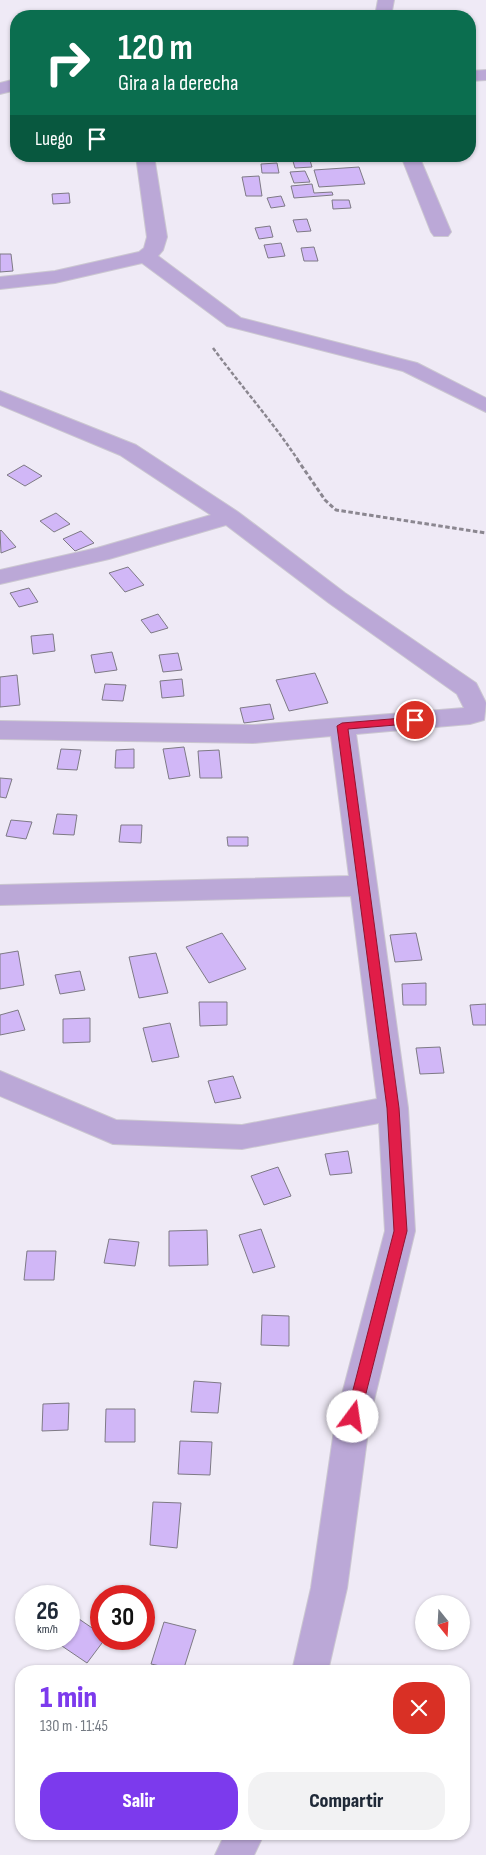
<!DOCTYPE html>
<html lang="es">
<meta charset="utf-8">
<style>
body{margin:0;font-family:"Sofia Sans Condensed",sans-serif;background:#f2f2f3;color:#1f2937;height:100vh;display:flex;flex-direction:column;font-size:19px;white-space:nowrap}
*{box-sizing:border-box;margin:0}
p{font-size:16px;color:#747a83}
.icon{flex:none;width:28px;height:28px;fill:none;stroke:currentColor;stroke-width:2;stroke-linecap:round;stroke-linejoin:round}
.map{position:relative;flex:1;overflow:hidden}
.panel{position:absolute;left:15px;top:1665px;width:455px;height:175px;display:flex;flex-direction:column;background:#fff;border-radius:20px;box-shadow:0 1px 4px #0004}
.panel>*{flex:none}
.hud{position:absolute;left:10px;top:10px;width:466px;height:152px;border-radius:20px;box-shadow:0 1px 4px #0004;background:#0b6e4f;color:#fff;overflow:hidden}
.needle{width:32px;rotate:162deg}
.fabs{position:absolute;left:415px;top:1595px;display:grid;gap:10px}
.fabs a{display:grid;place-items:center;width:55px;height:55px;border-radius:50%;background:#fff;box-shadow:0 1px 4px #0004;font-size:25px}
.speed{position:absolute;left:15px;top:1585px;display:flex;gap:10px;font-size:25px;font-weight:700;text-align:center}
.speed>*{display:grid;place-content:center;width:65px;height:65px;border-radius:50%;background:#fff;box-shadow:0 1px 4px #0004;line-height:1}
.speed small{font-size:12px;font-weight:400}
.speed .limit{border:8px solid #d22;background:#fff;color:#111}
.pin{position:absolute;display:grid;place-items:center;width:42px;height:42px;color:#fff;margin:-21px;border:2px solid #fff;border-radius:50%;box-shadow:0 1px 5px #0007}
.me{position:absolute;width:55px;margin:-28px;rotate:14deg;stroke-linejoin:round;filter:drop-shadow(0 0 4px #0008)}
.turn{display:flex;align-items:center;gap:18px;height:105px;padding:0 25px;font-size:22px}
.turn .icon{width:65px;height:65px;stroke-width:2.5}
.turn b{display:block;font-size:35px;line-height:42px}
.then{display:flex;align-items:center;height:48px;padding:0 25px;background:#0003;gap:10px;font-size:19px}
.round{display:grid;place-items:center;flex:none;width:52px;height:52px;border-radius:20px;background:#f2f2f3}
.headline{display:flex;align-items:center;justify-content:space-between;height:85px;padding:0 25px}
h1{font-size:30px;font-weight:800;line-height:38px;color:#7c3aed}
.cta{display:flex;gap:10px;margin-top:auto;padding:10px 25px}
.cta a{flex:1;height:58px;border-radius:20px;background:#7c3aed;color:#fff;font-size:20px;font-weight:800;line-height:58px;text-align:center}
.cta a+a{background:#f2f2f3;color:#1f2937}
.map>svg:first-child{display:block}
</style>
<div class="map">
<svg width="486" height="1855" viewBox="0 0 486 1855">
<rect width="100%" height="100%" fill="#efeaf6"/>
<path fill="#d1b7f7" stroke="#7e7a85" d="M309,157L312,167L295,168L292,158Z
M277,163L279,173H262L261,164Z
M359,167L365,184L319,187L314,170Z
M305,171L310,182L294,183L290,172Z
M259,176L262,196H246L242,177Z
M312,184L314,193L332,192L333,195L294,198L291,186Z
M69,193L70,203L53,204L52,194Z
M281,196L285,206L271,208L267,198Z
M332,200H349L351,208L333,209Z
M307,219L311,231L297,232L293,220Z
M270,226L273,237L259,239L255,228Z
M281,243L285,256L268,258L264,245Z
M314,247L318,261H304L301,248Z
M0,254H11L13,271L0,272Z
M24,465L42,476L25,486L7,475Z
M56,513L70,524L54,532L40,521Z
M1,530L16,547L1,553L0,531Z
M81,531L94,543L75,551L63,539Z
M128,567L144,585L125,592L109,573Z
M29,588L38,602L19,607L10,593Z
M158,614L168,628L151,633L141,620Z
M53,634L55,651L33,654L31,636Z
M112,652L117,670L95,673L91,655Z
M178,653L182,670L163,672L159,655Z
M315,673L328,703L289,711L276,680Z
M17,675L20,705L0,707V677Z
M182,679L184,696L162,698L160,681Z
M105,684L126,685L123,701L102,700Z
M270,704L274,719L244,723L240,708Z
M184,747L190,776L169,779L163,749Z
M61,749L81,750L77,770L57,769Z
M134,749V768H115L116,750Z
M219,750L222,778H200L198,751Z
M0,778L12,779L6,798L0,797Z
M57,814L77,815L74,835L53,834Z
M11,820L32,822L26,839L6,836Z
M121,825H142L141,843L119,842Z
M227,837H248V846H228Z
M222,933L246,969L209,983L186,947Z
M416,933L422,960L395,962L390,935Z
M18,951L24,985L0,989V954Z
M156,953L168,993L139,998L129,957Z
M80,971L85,990L60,994L55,975Z
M426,983V1005H403L402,984Z
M199,1002H227V1025L200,1026Z
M486,1004V1025H473L470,1005Z
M18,1010L25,1030L0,1035V1015Z
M90,1018V1042L63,1043V1019Z
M170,1023L179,1057L152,1062L143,1028Z
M440,1047L444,1073L420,1074L416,1048Z
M233,1076L241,1098L215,1103L208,1081Z
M348,1151L352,1173L330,1175L325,1154Z
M278,1167L291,1196L264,1205L251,1176Z
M261,1229L275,1267L253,1273L239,1235Z
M207,1230L208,1265L169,1266V1231Z
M109,1239L139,1242L135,1266L104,1263Z
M27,1251H56L54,1280H24Z
M262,1315L289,1316V1346L261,1345Z
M194,1381L221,1383L218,1413L191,1412Z
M69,1403L68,1430L42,1431L43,1404Z
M106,1409H135V1442H105Z
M180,1441L212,1442L210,1475L178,1474Z
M153,1502L181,1503L177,1548L150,1545Z
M79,1619L101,1634V1639H105L87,1663L59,1644L63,1639H69V1632Z
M164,1622L196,1630L183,1671L151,1664Z"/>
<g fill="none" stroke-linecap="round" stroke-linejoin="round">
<defs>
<path id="street" d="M378,0H394L391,16H375Z
M486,70V80L470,81V71Z
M16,79V90L0,94V83Z
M136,156H154L167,237L163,250L158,256L241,318L417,363L486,398V412L403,371L227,326L142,263L55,283L0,289V277L55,271L139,252L144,248L147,237Z
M401,156H419L451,232L448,236H434L431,232Z
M0,391L136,445L238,512L345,593L476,683L486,703L484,720L470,724L356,734L408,1108L415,1231L370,1417L347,1588L328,1671H292L311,1588L336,1417L385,1231L379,1123L242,1149L113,1144L0,1096V1071L116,1120L242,1125L377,1099L351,896L0,905V885L349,876L331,736L253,743L0,739V721L253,725L464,708L457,694L329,603L226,525L109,559L0,584V570L97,548L211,515L120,455L0,405Z
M225,1834H264L254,1855H215Z"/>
</defs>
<use href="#street" stroke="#cbc7d1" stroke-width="2"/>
<path stroke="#8b8790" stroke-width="2.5" stroke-dasharray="4 2" stroke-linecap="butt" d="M213,348C241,386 272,421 298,460"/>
<path stroke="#8b8790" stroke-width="3" stroke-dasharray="4.5 2.5" stroke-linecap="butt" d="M297,459L325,500L336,510L486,533"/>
<use href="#street" fill="#bba8d7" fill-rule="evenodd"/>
</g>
<path fill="#e11d48" stroke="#92132f" d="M415,717L419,718V723L348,729L399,1108L407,1231L360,1417L358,1421L353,1423L348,1421L346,1417L394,1231L387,1108L337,726L342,723Z"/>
</svg>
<div class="fabs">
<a><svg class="needle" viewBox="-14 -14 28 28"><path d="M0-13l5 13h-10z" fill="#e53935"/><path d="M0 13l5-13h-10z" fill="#747a83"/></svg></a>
</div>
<div class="speed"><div>26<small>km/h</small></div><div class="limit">30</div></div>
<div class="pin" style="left:415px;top:720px;background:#d93025"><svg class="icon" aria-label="arrive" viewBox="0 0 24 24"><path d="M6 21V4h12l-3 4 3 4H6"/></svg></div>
<svg class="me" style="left:353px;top:1417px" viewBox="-20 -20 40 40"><circle r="19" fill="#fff"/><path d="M0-13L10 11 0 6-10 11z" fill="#e11d48"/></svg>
<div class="hud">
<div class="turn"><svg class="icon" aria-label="right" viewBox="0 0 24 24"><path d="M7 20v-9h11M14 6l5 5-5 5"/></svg><div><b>120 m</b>Gira a la derecha</div></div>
<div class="then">Luego<svg class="icon" aria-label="arrive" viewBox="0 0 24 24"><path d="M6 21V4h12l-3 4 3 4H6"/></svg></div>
</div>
<section class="panel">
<div class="headline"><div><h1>1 min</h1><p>130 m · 11:45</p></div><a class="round" style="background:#d93025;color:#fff"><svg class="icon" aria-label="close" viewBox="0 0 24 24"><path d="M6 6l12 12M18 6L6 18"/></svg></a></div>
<div class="cta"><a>Salir</a><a>Compartir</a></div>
</section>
</div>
